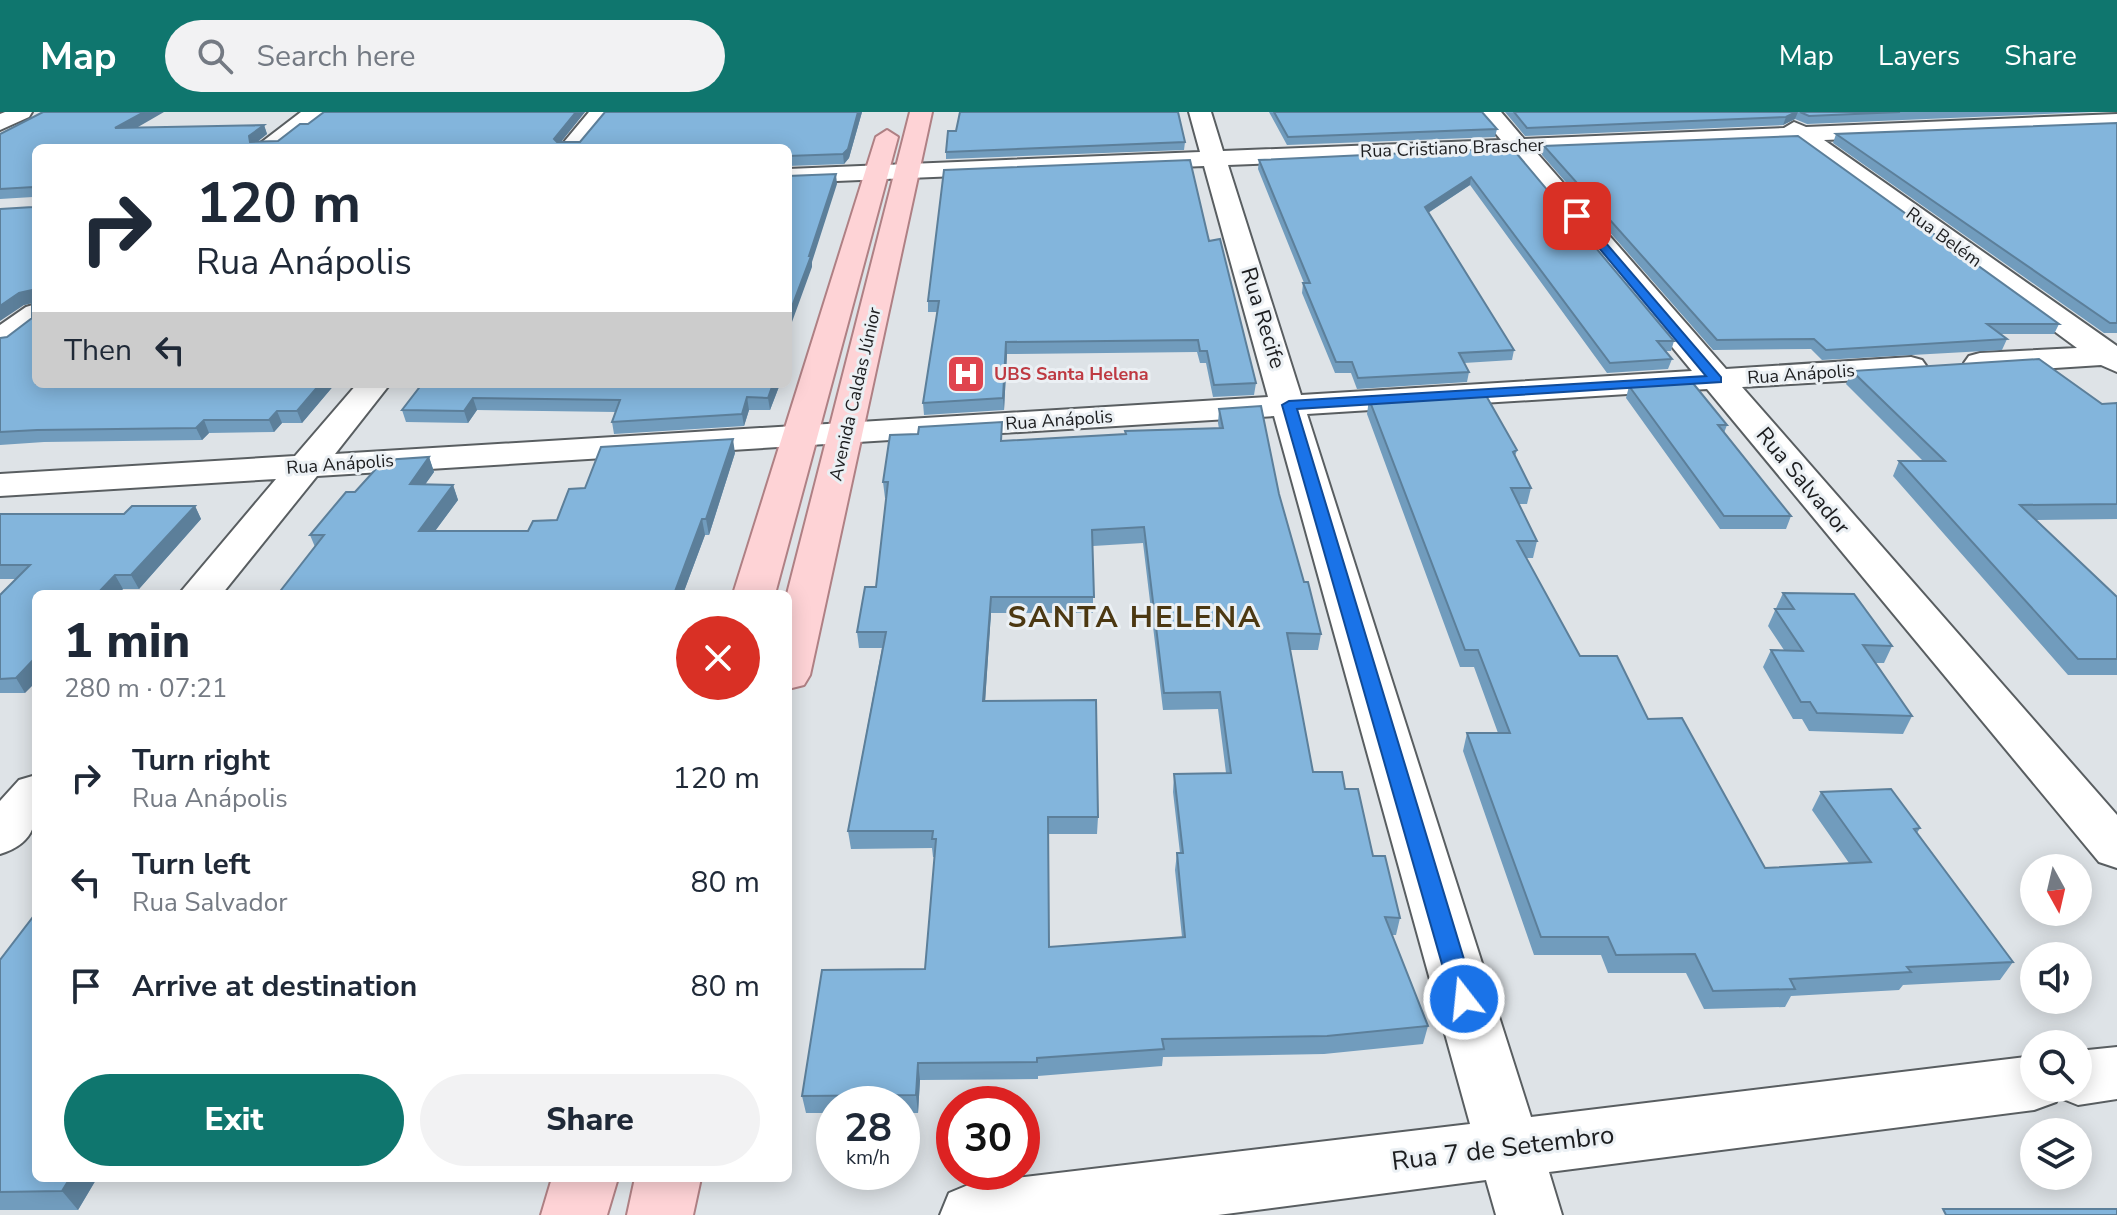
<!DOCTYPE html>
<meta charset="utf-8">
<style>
body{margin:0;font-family:"Nunito Sans",sans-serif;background:#f2f2f3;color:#1f2937;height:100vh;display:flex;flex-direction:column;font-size:30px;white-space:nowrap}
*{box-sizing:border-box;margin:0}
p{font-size:26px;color:#747a83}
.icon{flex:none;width:44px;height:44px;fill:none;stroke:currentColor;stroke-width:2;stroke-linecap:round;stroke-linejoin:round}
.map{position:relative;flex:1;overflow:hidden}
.drawer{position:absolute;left:32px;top:478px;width:760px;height:592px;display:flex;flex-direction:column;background:#fff;border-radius:12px;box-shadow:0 4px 20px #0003}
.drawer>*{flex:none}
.top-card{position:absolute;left:32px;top:32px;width:760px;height:244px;border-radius:12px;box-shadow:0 4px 20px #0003;background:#fff;color:#1f2937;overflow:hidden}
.needle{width:52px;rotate:172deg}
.buttons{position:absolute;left:2020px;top:742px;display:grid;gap:16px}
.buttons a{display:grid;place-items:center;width:72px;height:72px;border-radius:50%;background:#fff;box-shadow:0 4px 20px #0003;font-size:40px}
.speed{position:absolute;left:816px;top:974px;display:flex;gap:16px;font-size:40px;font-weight:700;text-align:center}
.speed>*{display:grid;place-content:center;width:104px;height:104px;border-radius:50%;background:#fff;box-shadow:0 4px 20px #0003;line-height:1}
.speed small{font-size:20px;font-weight:400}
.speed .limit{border:12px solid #d22;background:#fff;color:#111}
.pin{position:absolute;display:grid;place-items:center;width:68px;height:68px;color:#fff;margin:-34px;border-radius:16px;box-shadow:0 4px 12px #0006}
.me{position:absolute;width:88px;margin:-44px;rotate:344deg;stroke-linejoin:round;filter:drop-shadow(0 0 6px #0008)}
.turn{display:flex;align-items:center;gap:28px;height:168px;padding:0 32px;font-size:36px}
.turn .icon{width:104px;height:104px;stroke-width:2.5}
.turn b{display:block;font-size:56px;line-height:68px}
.then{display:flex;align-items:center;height:76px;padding:0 32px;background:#0003;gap:16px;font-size:30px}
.round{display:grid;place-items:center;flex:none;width:84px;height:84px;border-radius:42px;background:#f2f2f3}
.overview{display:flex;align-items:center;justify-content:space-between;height:136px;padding:0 32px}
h1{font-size:48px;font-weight:800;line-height:60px}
.button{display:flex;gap:16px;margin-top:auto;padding:16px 32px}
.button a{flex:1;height:92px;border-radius:48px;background:#0f766e;color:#fff;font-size:32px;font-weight:800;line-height:92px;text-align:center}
.button a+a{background:#f2f2f3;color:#1f2937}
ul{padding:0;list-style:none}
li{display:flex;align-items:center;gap:24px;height:104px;padding:0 32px}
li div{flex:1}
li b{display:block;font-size:30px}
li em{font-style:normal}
header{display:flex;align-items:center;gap:48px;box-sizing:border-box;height:112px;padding:0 40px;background:#0f766e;color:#fff}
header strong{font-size:38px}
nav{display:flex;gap:44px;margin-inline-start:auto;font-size:28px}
.search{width:560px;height:72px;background:#f2f2f3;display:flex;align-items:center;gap:20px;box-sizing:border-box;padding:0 28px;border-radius:44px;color:#747a83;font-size:30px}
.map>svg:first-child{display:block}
</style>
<header>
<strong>Map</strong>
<div class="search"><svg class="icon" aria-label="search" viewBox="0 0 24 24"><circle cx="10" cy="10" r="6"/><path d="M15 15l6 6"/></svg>Search here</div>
<nav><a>Map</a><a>Layers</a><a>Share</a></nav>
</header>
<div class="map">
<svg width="2117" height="1103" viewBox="0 0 2117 1103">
<rect width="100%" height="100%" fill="#dee3e7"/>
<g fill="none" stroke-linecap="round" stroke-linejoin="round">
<defs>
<path id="minor" d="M5,0H32L29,5L0,18V2Z
M301,0H326L280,36H254Z
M589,0H611L582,36H559Z
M1189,0H1211L1223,39L1501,28L1478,0H1501L1524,27L1784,16L1794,10L1806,15L2117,2V16L1824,28L2117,234V260L2101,253L1980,261L1969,258L1964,251L1969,244L1980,241L2077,236L1796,29L1536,40L1726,257L1911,245L1922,248L1927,255L1922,262L1911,265L1742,275L2117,703V756L2099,750L1707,277L1307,302L1531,1005L2034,944V976H2078V939L2117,935V987L2078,993L2058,985L2056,990L2034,998L1549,1060L1562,1103H1496L1486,1068L1218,1103H940L949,1081L973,1071L1470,1012L1274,304L317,364L222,482H179L276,367L0,384V362L295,344L357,272H390L335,342L1268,285L1204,54L788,71V57L1200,40ZM1512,41L1692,259L1301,283L1228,53Z
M36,192V215L11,234L0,236V213L26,195Z
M36,663C36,700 43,729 0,742V689L19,668Z"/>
<path id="major" d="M910,0H932L810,563L804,573L788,577L787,482Z
M887,18L898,25L775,482H733L876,25Z
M552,1066H618L607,1103H541Z
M635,1066H701L693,1103H627Z"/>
</defs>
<use href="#minor" stroke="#595e61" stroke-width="4"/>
<use href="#major" stroke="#af8084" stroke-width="4"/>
<use href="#minor" fill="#fff" fill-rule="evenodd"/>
<use href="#major" fill="#fed3d6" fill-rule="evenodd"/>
</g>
<path fill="#719cbd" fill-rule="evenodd" d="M324,0H585L561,30H580L605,0H862L849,46L844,52L788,54V36H36L335,272L302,311H282L274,320L209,321L202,328L44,330L0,333V226L7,225L32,206V191L24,193L33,85L0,87V22L136,16L264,13L267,22L258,29H278L308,12Z
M1269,0H1482L1497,17L1495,25L1287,33Z
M1505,0H2093L1807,12L1795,7L1783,13L1525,24Z
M2117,11V221H2104L1833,31L1836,22Z
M956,19L1185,30L1184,38L946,47V40Z
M1544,34L2059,212L2054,222H2000L2007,227L2002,238L1822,248L1811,237L1713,238L1542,43Z
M1512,36L1674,229L1671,239H1665L1672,247L1668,257L1607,261L1470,73L1428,101L1514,238L1512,248L1464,251L1469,260L1467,270L1357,277L1351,261H1335L1302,181L1303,171H1304L1258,57L1259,48Z
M1209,129L1256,271L1254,283L1213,285L1206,251H1200L1197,240L1007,242L1004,298L924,303L923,291L937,200H928V189Z
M1852,259L2102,292L2117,291V407L2036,408L2117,485V563H2068L1893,364L1899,349H1923L1846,272Z
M422,272H780L770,298H749L744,314L614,322L612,310L615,300L477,298L468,311L406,310L402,298Z
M1629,274L1727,313L1724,321L1791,404L1786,417H1720L1626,286Z
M1369,287L1517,338L1515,344L1531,376L1527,392H1519L1537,429L1533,446H1526L1580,544L1648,607L1765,756L1849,751L1812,698L1821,680L1920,716L1917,721L2013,850L2000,868L1903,873L1899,878L1791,884L1785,895L1704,897L1686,861H1608L1601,843H1534L1463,639L1467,621H1498L1474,555H1460L1367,302Z
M1219,297L1279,382L1304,470L1321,522L1318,538H1290L1313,660L1345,677L1400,806L1396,823H1392L1428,914L1423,932L1324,942L1163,945L1162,954L1038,964V967L920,968L918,1001H902V992H834V1001H806L802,984L925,857L935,745H933L932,736L851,737L848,719L882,536H859L857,520L876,475L887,386H885L883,370L1219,317L1218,311ZM1143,431L1163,598L1218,597L1226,661L1174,662L1173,680L1180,741H1177L1175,758L1182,825L1049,835L1048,722H1097L1098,705L985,589L991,501H1093V434Z
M735,341L709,423H705L683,482H278L315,435L310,423L355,380L429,345L434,360L425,372L453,373L458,388L435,419H528L557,408L585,376Z
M195,394L201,407L139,477H123L118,482H36L25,581H0V483L16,467H0V402H124Z
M1783,481L1892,534L1884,551H1875L1912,604L1903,622L1809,619L1802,607H1793L1763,555L1771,538H1784L1768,514Z
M0,848L97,1066L78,1098H0Z"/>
<path fill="#5c7f9a" d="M144,0H164L119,26L115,16Z
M576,0H585L556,36L554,27Z
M858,0H862L849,46L844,52L843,42Z
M1796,0H1798L1795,7L1783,13L1786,5Z
M264,13L267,22L252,34L249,24Z
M836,62L837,72L812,150V155L788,221V205Z
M1471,65L1470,73L1423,104L1425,95Z
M32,178L36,190L24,193L0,209V194L19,181Z
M1006,230L1007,242L1004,298L1003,286Z
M320,272H335L302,311L297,299Z
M773,272H780L770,298L768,286Z
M747,285L749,298L744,314L742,302Z
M473,286L477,298L468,311L464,299Z
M277,299L282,311L274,320L269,308Z
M204,308L209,321L202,328L196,316Z
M733,327L735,341L709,423L706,407Z
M429,345L434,360L415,387L410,372Z
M453,373L458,388L424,434L419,419Z
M195,394L201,407L139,477L131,463Z
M702,407L705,423L683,482H674Z
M115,463L123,477L118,482H97Z
M991,485V501L984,606L983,589Z
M36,545V570L25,581L16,566Z
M918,951L920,968L918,1001L916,983Z
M70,1066H97L78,1098L62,1079Z"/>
<path fill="#83b5dc" stroke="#5c7f9a" stroke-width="2" fill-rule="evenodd" d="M43,0H144L115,16L264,13L249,24L250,30L278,29L300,12H308L324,0H576L554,27L557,30H580L605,0H858L848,37L843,42L788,44V36H36V272H320L297,299H277L269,308H204L196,316L37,318L0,320V226L7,225L32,206V178L19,181L0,194V97L33,95V75L0,77V22Z
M960,0H1178L1185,30L946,40L948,19H956Z
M1274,0H1482L1497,17L1288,25Z
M1514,0H1796L1786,5L1527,16Z
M1800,0H1900L1809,4Z
M2117,11V211H2110L1836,22Z
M1798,24L2059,212H1987L2007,227L1826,238L1814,227L1717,228L1544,34Z
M1512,36L1674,229H1657L1672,247L1610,251L1471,65L1425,95L1514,238L1459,241L1469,260L1358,266L1352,250H1336L1303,171H1310L1259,48Z
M1190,48L1209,129L1220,127L1256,271L1214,273L1207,239H1200L1198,228L1006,230L1003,286L923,291L939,189H928L944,58Z
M836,62L809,144H811L788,205V64Z
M2039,247L2102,292L2117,291V392L2020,393L2117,485V547H2078L1899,349H1945L1852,259Z
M1692,270L1727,313H1718L1791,404H1724L1629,274Z
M422,272H773L768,286L747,285L742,302L612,310L620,288L473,286L464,299L402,298Z
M1484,280L1517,338L1513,340L1531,376H1511L1537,429H1517L1580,544H1617L1648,607L1682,606L1765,756L1871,750L1821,680L1891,677L1920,716L1914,717L2013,850L1907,855L1911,860L1790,867L1795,877L1713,879L1695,842L1616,843L1608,825H1541L1467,621H1510L1478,538H1465L1369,287Z
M1261,294L1279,382L1304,470H1308L1321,522L1287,521L1313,660H1342L1345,677H1358L1373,744H1385L1400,806L1385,805L1428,914L1327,924L1162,927L1164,937L1037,946V950L918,951L916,983L802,984L822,858L925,857L936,727H932L933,719H848L886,520H857L865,475H876L888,370H883L890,323L918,322L919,315L1002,310L1001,329L1126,322L1125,319L1223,316L1219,297ZM1144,415L1164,581L1220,580L1231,661L1174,662L1183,741H1177L1185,825L1049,835L1048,705H1098L1096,588L983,589L991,485H1094L1092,418Z
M733,327L706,407H702L674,482H278L324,423H310L346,380H355L384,348L429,345L410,372L453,373L419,419H528L533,409L557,408L569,377L585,376L601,335Z
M132,394H195L131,463H115L97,482H36V545L16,566L0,567V483L30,453H0V402H124Z
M1783,481L1854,482L1892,534L1863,533L1912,604L1817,601L1810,590H1801L1771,538L1803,539L1775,497H1794Z
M36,801V1066H70L62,1079L0,1080V848Z
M1943,1097H2117V1103H1946Z"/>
<path fill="#1a73e8" stroke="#114b97" stroke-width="2" d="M1574,102H1581L1721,265V270L1297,297L1476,887L1473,894L1464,897L1456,894L1452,887L1282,293L1289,289L1706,264L1574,106Z"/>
<defs>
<symbol id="hospital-square" viewBox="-11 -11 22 22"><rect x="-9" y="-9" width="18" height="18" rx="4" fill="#e0444e" stroke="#ebf0f4"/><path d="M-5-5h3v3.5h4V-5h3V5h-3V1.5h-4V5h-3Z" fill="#fff"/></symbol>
</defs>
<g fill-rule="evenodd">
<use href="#hospital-square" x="944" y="240" width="44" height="44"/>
</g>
<g text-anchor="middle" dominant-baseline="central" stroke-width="6" stroke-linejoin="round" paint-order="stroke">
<g font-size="18" fill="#1c1d1f" stroke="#ebf0f4">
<text transform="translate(1452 36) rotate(-2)">Rua Cristiano Brascher</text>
<text transform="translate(1944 125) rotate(36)">Rua Belém</text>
<text transform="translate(1801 262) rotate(-4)">Rua Anápolis</text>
<text transform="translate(855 282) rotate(-77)">Avenida Caldas Júnior</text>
<text transform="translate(1059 308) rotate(-4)">Rua Anápolis</text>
<text transform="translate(340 352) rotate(-4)">Rua Anápolis</text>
</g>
<g font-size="18" font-weight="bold" fill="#be3a42" stroke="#ebf0f4" text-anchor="start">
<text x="994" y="262">UBS Santa Helena</text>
</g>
<g font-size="22" fill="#1c1d1f" stroke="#ebf0f4">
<text transform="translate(1263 206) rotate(73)">Rua Recife</text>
<text transform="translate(1803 369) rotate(50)">Rua Salvador</text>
</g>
<g font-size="26" fill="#1c1d1f" stroke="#ebf0f4">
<text transform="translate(1503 1036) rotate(-7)">Rua 7 de Setembro</text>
</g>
<g font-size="30" font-weight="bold" letter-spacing="2" fill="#4c3812" stroke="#ebf0f4">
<text x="1135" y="505">SANTA HELENA</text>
</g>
</g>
</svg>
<div class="buttons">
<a><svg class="needle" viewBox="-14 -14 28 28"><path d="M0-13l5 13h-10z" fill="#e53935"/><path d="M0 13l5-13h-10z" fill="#747a83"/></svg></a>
<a><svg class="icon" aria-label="sound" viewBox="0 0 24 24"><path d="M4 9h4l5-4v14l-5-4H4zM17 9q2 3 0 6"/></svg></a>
<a><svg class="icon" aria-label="search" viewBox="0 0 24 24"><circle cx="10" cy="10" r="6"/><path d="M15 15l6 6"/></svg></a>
<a><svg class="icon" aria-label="layers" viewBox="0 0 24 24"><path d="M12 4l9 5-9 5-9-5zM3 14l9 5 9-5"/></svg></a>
</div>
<div class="speed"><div>28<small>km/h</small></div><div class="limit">30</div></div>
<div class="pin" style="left:1577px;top:104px;background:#d93025"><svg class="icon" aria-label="arrive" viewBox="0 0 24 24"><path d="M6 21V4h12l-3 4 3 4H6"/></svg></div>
<svg class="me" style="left:1464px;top:887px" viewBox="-20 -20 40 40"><circle r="17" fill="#1a73e8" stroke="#fff" stroke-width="3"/><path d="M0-11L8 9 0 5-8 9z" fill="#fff"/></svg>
<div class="top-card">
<div class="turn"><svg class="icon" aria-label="right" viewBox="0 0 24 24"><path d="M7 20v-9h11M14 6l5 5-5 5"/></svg><div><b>120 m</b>Rua Anápolis</div></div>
<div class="then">Then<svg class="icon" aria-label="left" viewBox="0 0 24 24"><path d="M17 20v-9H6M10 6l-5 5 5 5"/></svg></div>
</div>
<section class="drawer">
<div class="overview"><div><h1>1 min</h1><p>280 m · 07:21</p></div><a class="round" style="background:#d93025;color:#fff"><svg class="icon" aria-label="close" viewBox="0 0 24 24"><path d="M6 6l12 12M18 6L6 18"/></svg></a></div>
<ul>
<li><svg class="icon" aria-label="right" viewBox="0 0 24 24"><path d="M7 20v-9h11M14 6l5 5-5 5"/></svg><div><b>Turn right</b><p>Rua Anápolis</p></div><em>120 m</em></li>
<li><svg class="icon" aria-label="left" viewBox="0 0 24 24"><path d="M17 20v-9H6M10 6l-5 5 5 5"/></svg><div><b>Turn left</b><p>Rua Salvador</p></div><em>80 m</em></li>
<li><svg class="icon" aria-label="arrive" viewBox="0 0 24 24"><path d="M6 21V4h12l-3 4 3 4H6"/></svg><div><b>Arrive at destination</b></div><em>80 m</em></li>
</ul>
<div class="button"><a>Exit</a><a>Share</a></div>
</section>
</div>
